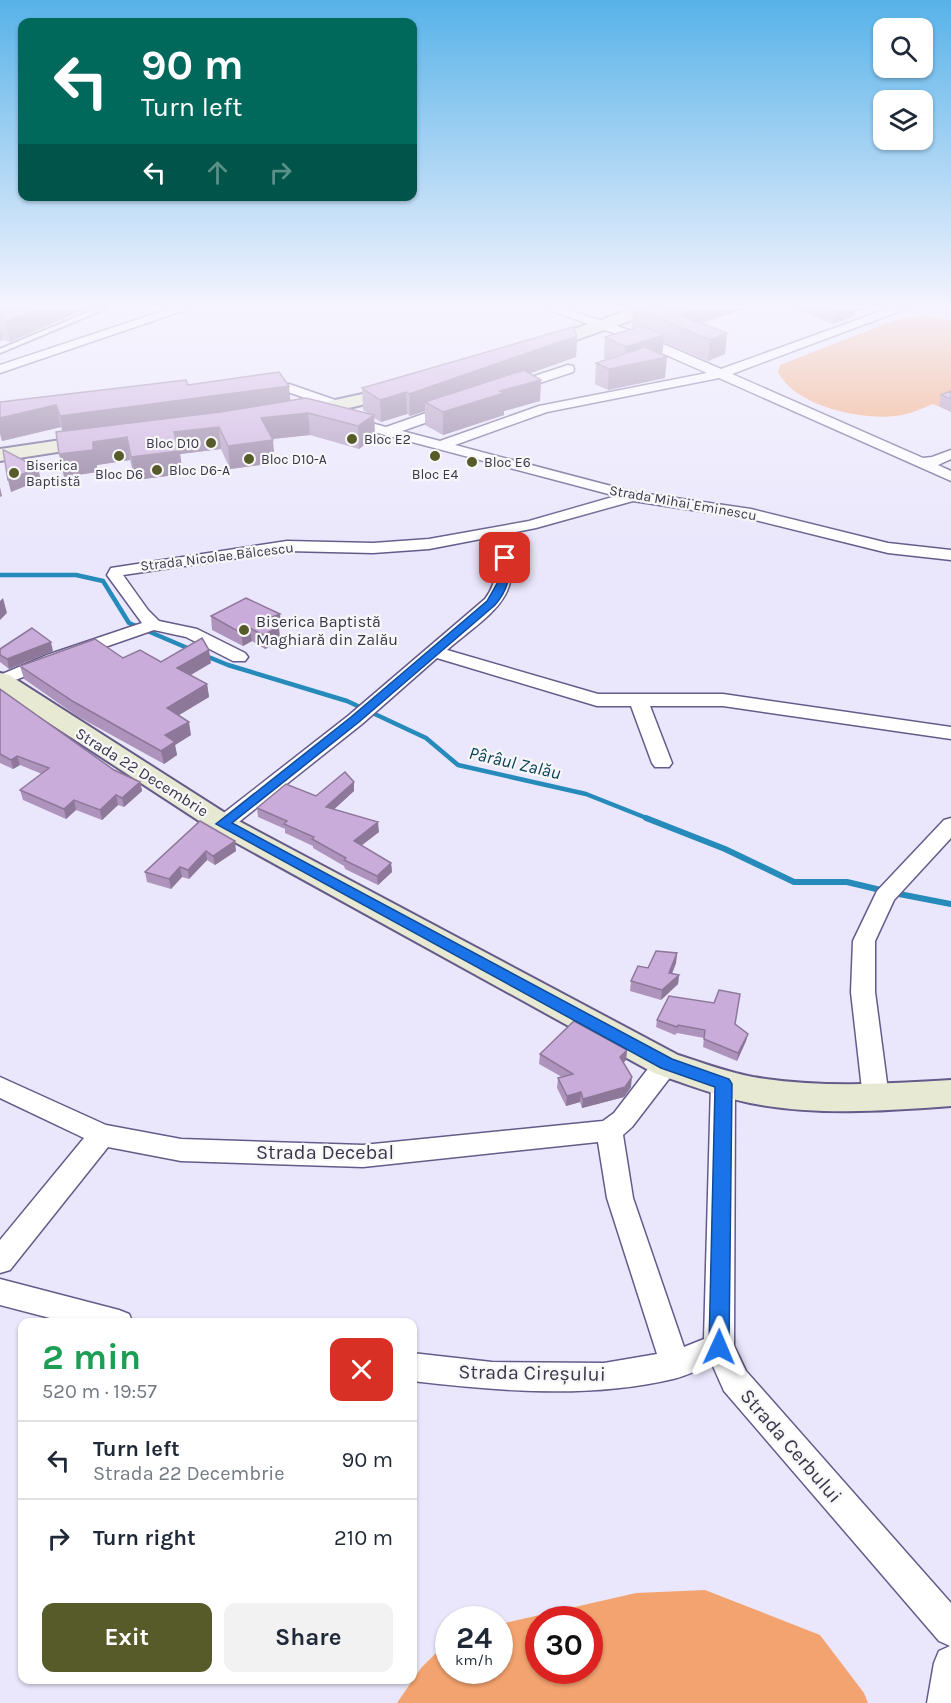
<!DOCTYPE html>
<meta charset="utf-8">
<style>
body{margin:0;font-family:Karla,sans-serif;background:#f2f2f3;color:#1f2937;height:100vh;display:flex;flex-direction:column;font-size:22px;white-space:nowrap}
*{box-sizing:border-box;margin:0}
p{font-size:20px;color:#747a83}
.icon{flex:none;width:33px;height:33px;fill:none;stroke:currentColor;stroke-width:2;stroke-linecap:round;stroke-linejoin:round}
.map{position:relative;flex:1;overflow:hidden}
.side{position:absolute;left:18px;top:1318px;width:399px;height:366px;display:flex;flex-direction:column;background:#fff;border-radius:12px;box-shadow:0 2px 4px #0004}
.side>*{flex:none}
.banner{position:absolute;left:18px;top:18px;width:399px;height:183px;border-radius:12px;box-shadow:0 2px 4px #0004;background:#00695c;color:#fff;overflow:hidden}
.buttons{position:absolute;left:873px;top:18px;display:grid;gap:12px}
.buttons a{display:grid;place-items:center;width:60px;height:60px;border-radius:12px;background:#fff;box-shadow:0 2px 4px #0004;font-size:30px}
.speed{position:absolute;left:435px;top:1606px;display:flex;gap:12px;font-size:30px;font-weight:700;text-align:center}
.speed>*{display:grid;place-content:center;width:78px;height:78px;border-radius:50%;background:#fff;box-shadow:0 2px 4px #0004;line-height:1}
.speed small{font-size:15px;font-weight:400}
.speed .limit{border:9px solid #d22;background:#fff;color:#111}
.pin{position:absolute;display:grid;place-items:center;width:51px;height:51px;color:#fff;margin:-26px;border-radius:12px;box-shadow:0 3px 9px #0006}
.me{position:absolute;width:66px;margin:-33px;rotate:1deg;stroke-linejoin:round;filter:drop-shadow(0 0 4px #0008)}
.turn{display:flex;align-items:center;gap:21px;height:126px;padding:0 24px;font-size:27px}
.turn .icon{width:78px;height:78px;stroke-width:2.5}
.turn b{display:block;font-size:42px;line-height:51px}
.lanes{display:flex;align-items:center;height:57px;padding:0 24px;background:#0003;justify-content:center;gap:30px;direction:ltr}
.lanes .off{opacity:.35}
.round{display:grid;place-items:center;flex:none;width:63px;height:63px;border-radius:12px;background:#f2f2f3}
.overview{display:flex;align-items:center;justify-content:space-between;height:102px;padding:0 24px}
h1{font-size:36px;font-weight:700;line-height:45px;color:#1e9e55}
.primary-button{display:flex;gap:12px;margin-top:auto;padding:12px 24px}
.primary-button a{flex:1;height:69px;border-radius:12px;background:#575b29;color:#fff;font-size:24px;font-weight:700;line-height:69px;text-align:center}
.primary-button a+a{background:#f2f2f3;color:#1f2937}
ul{padding:0;list-style:none}
li{display:flex;align-items:center;gap:18px;height:78px;padding:0 24px;border-top:2px solid #e0e1e3}
li div{flex:1}
li b{display:block;font-size:22px}
li em{font-style:normal}
.map>svg:first-child{display:block}
</style>
<div class="map">
<svg width="951" height="1703" viewBox="0 0 951 1703">
<rect width="100%" height="100%" fill="#eae7fc"/>
<path fill="#f3a36f" fill-rule="evenodd" d="M925,316L951,320V412L933,404C923,408 912,413 902,415C866,422 795,407 778,372L780,365L898,319Z
M705,1590L820,1635L864,1693L868,1703H397L421,1668L448,1641V1671H500V1624L636,1593ZM538,1620H590V1671H538Z"/>
<g fill="none" stroke-linecap="round" stroke-linejoin="round">
<path stroke="#268bbb" stroke-width="4.5" d="M0,575H76L103,581L129,623L192,650
M206,656L228,665L347,701L426,738L458,765L586,794L649,819"/>
<path stroke="#268bbb" stroke-width="6" d="M646,818L725,849L794,882H847L885,891
M894,893L951,904"/>
<defs>
<path id="service" d="M98,308H107L0,353V349Z"/>
<path id="minor" d="M172,308H191L0,373V365Z
M544,308H562L638,333L721,369L890,308H908L732,374L923,458L932,457L951,450V459L938,465L951,471V481L719,378L547,412L455,445L634,492L751,509L888,543L951,550V560L888,553L751,519L633,501L536,528L501,535C532,595 487,615 447,650L598,694H723L951,727V739L723,706H650L672,763L669,767H655L652,763L631,706H597L437,658L362,724L230,829L223,831L216,829L213,824L216,819L348,716L485,599C500,579 497,560 486,538L429,549L373,553L287,551L123,575L148,610L159,621L197,629L245,653L248,657L245,661H233L186,637L154,630L59,663L0,686V675L47,655L142,623L107,575L111,568L287,541L373,543L429,539L529,521L616,496L344,424L342,421L349,417L386,427L446,406H456L458,409L456,412L402,431L440,441L539,406L707,373L630,339Z
M568,365L573,366L574,369L573,372L512,392L505,388L507,385Z
M289,384L344,403L346,406L339,410L288,392L262,393L255,389L262,385Z
M951,818V838L894,900L875,941V992L889,1098L885,1105L876,1108L867,1105L863,1098L851,992L853,941L877,891L944,820Z
M666,1055L675,1057L678,1064L675,1071L632,1127L623,1135L633,1198L684,1347L704,1339L711,1084L714,1077L723,1074L732,1077L735,1084L734,1346L746,1371L951,1603V1703H927L934,1663L939,1651L950,1646L939,1641L724,1391L712,1364C699,1369 687,1376 673,1379C588,1399 499,1391 412,1381V1353L492,1362L604,1363L657,1354L607,1198L598,1142L363,1167L181,1161L108,1147L10,1270L0,1273V1240L84,1138L0,1098V1077L106,1125L181,1139L363,1145L603,1121L614,1113L657,1057Z
M0,1279L119,1310L129,1314L133,1323H69L0,1305Z"/>
<path id="secondary" d="M636,308H660L658,311L547,350H535L533,346L535,342Z
M399,386L405,387L408,391L405,395L301,419L294,417L292,413L294,409Z
M95,435L102,437L105,441L102,445L0,461V449Z
M0,673L9,675L233,818L678,1055C703,1063 727,1072 753,1077C819,1088 885,1084 951,1080V1106C885,1111 816,1116 750,1103C717,1096 686,1084 654,1073L213,830L0,691Z"/>
</defs>
<use href="#service" stroke="#655b8a" stroke-width="4"/>
<use href="#minor" stroke="#655b8a" stroke-width="3"/>
<use href="#secondary" stroke="#655b8a" stroke-width="4"/>
<use href="#service" fill="#fff" fill-rule="evenodd"/>
<use href="#minor" fill="#fff" fill-rule="evenodd"/>
<use href="#secondary" fill="#e7e9d3" fill-rule="evenodd"/>
</g>
<path fill="#ae94bc" d="M0,308H88L10,342L3,340L0,341Z
M633,308H748L701,323L727,333L725,354L708,361L664,342L662,355L665,378L608,390L595,384L596,363L606,359L604,358L605,337L633,328H632Z
M790,308H865L855,312L854,316L833,324Z
M577,336L576,357L530,373L540,401L504,411V415L443,435L425,425V411L410,416L407,414L381,422L374,418L375,437L359,449L310,435L272,439L275,463L230,469L221,449L180,454L183,474L135,480L130,460L97,465V472L64,477L62,431L61,427L2,441L0,402L188,385L368,413L363,410L362,388Z
M951,391V412L939,406L941,395Z
M280,614L281,627L279,628L280,641L265,649L252,641L243,646L212,630L211,616Z
M0,649L53,651L9,669L0,662Z
M123,658L161,662L211,663L190,675L207,684L209,697L179,715L191,735L175,745L177,755L164,764L77,716L24,679L20,666Z
M0,689L114,770L140,782L142,791L124,807L118,805L102,820L76,810L66,819L23,800L20,790L42,774L20,765L13,769L0,763Z
M354,782V791L334,809L379,832L361,846L391,863L392,872L378,885L345,869L344,866L313,848V846L285,833V829L258,817L257,808L316,796Z
M200,821L236,851L215,865L207,860L189,879L182,877L171,889L147,882L145,872Z
M677,953L676,963L672,974L679,975L678,984L661,1000L630,991L631,981L648,968Z
M657,1020L735,1024L748,1034L746,1041L737,1061L703,1047L704,1038L677,1033L675,1035L656,1027Z
M627,1050L626,1060L623,1063L631,1087L624,1097L582,1108L580,1102L566,1106L557,1088L558,1078L562,1077L539,1064L540,1054Z"/>
<path fill="#8d7899" d="M39,308H88L10,342L6,322Z
M685,308H748L684,328L678,326L679,310Z
M835,308H865L855,312L854,316L833,324Z
M0,328L3,340L0,341Z
M727,333L725,354L708,361L710,340Z
M664,335L662,356L667,357L665,378L608,390L609,369L625,365L626,347Z
M577,336L576,357L434,407L425,402V411L410,416L409,394Z
M541,380L540,401L504,411V415L443,435V412L500,391Z
M289,386L291,407L64,438L60,416Z
M406,392L407,414L381,422L380,400Z
M56,405L61,427L2,441L0,434V418Z
M308,413L310,435L263,440L261,418Z
M374,415L375,437L359,449L358,426Z
M219,427L221,449L180,454L183,474L135,480L131,457L174,432Z
M127,437L130,460L97,465V472L64,477L59,454L93,442Z
M273,440L275,463L230,469L228,446Z
M38,468L41,480L11,492L8,480Z
M0,487L2,496L0,497Z
M3,598L7,613L0,620V601Z
M280,614L281,627L279,628L280,641L265,649L263,635L272,617Z
M250,628L252,641L243,646L241,633Z
M51,642L53,651L9,669L7,659Z
M209,650L211,663L179,682L177,668Z
M207,684L209,697L169,721L167,708Z
M189,722L191,735L175,745L177,755L164,764L161,751L165,735Z
M17,756L20,765L13,769L11,760Z
M140,782L142,791L124,807L122,798Z
M354,782V791L327,816L326,807Z
M116,795L118,805L102,820L100,810Z
M74,800L76,810L66,819L64,809Z
M378,822L379,832L354,851V841Z
M235,841L236,851L215,865L213,856Z
M206,851L207,860L189,879L188,870Z
M391,863L392,872L378,885L377,876Z
M180,867L182,877L171,889L169,879Z
M677,953L676,963L668,983L669,973Z
M679,975L678,984L661,1000L662,990Z
M748,1034L746,1041L737,1061L738,1053Z
M627,1050L626,1060L619,1067L620,1057Z
M632,1077L631,1087L624,1097L582,1108L583,1099Z
M581,1092L580,1102L566,1106L567,1096Z"/>
<path fill="#caacdb" stroke="#8d7899" stroke-width="1.5" d="M5,308H39L6,322L0,321V310Z
M635,308H685L679,310L686,313L679,315L727,333L710,340Z
M642,326L664,335L626,347L605,337Z
M573,327L577,336L409,394L406,392L380,400L362,388Z
M645,347L667,357L609,369L596,363Z
M524,370L541,380L500,391L504,393L443,412L425,402Z
M279,372L289,386L60,416L56,405L0,418V402L186,380L188,385Z
M951,391V399L941,395Z
M306,398L374,415L358,426L308,413L261,418L273,440L228,446L219,427L174,432L179,451L131,457L127,437L93,442V450L59,454L56,432L220,412Z
M3,450H4L38,468L8,480Z
M246,598L280,614L272,617L279,622L273,624L279,627L263,635L250,628L241,633L211,616Z
M32,628L51,642L7,659L0,655V649Z
M202,638L209,650L177,668L207,684L167,708L189,722L165,735L175,742L161,751L74,702L20,666L95,639L123,658L140,650L161,662Z
M0,689L114,770L140,782L122,798L116,795L100,810L74,800L64,809L20,790L49,768L17,756L11,760L0,754Z
M345,772L354,782L326,807L378,822L354,841L391,863L377,876L344,860L346,858L312,839L314,837L284,824L287,821L257,808L286,784L316,796Z
M200,821L235,841L213,856L206,851L188,870L180,867L169,879L145,872Z
M656,951L677,953L669,973L679,975L662,990L631,981L638,966L648,968Z
M719,990L740,994L735,1024L748,1034L738,1053L704,1039L705,1030L678,1025L677,1027L657,1020L669,996L714,1003Z
M574,1021L627,1050L620,1057L632,1077L625,1087L583,1099L581,1092L567,1096L558,1078L573,1074L540,1054Z"/>
<linearGradient id="sky" x2="0" y2="1"><stop stop-color="#57b2e9"/><stop offset="0.56" stop-color="#f6f4fe"/><stop offset="1" stop-color="#f6f4fe" stop-opacity="0"/></linearGradient>
<rect width="951" height="547" fill="url(#sky)"/>
<path fill="#1a73e8" stroke="#114b97" stroke-width="1.5" d="M505,555L510,558C510,578 508,590 495,605L359,722L232,823L672,1059L729,1079L732,1084L729,1347L726,1354L719,1356L712,1354L709,1347L715,1087L661,1068L216,824L351,717L487,601L499,580L500,558Z"/>
<g fill="#575b29" stroke="#f7f7f7" stroke-width="2">
<circle cx="352" cy="439" r="6"/>
<circle cx="211" cy="443" r="6"/>
<circle cx="119" cy="456" r="6"/>
<circle cx="435" cy="456" r="6"/>
<circle cx="249" cy="459" r="6"/>
<circle cx="472" cy="462" r="6"/>
<circle cx="157" cy="470" r="6"/>
<circle cx="14" cy="473" r="6"/>
<circle cx="244" cy="630" r="6"/>
</g>
<g text-anchor="middle" dominant-baseline="central" stroke-width="4.5" stroke-linejoin="round" paint-order="stroke">
<g font-size="14" fill="#3a364b" stroke="#f7f7f7" text-anchor="start">
<text x="364" y="439">Bloc E2</text>
<text x="199" y="443" text-anchor="end">Bloc D10</text>
<text x="261" y="459">Bloc D10-A</text>
<text x="484" y="462">Bloc E6</text>
<text x="26" y="465">Biserica<tspan x="26" dy="16">Baptistă</tspan></text>
<text x="169" y="470">Bloc D6-A</text>
<text x="119" y="474" text-anchor="middle">Bloc D6</text>
<text x="435" y="474" text-anchor="middle">Bloc E4</text>
</g>
<g font-size="14" fill="#3a364b" stroke="#f7f7f7">
<text transform="translate(683 503) rotate(10)">Strada Mihai Eminescu</text>
<text transform="translate(217 557) rotate(-7)">Strada Nicolae Bălcescu</text>
</g>
<g font-size="16" fill="#3a364b" stroke="#f7f7f7" text-anchor="start">
<text x="256" y="621">Biserica Baptistă<tspan x="256" dy="18">Maghiară din Zalău</tspan></text>
</g>
<g font-size="16" fill="#3a364b" stroke="#f7f7f7">
<text transform="translate(142 772) rotate(32)">Strada 22 Decembrie</text>
</g>
<g font-size="18" font-style="italic" fill="#053e57" stroke="#f7f7f7">
<text transform="translate(515 763) rotate(13)">Pârâul Zalău</text>
</g>
<g font-size="20" fill="#3a364b" stroke="#f7f7f7">
<text x="325" y="1152">Strada Decebal</text>
<text transform="translate(532 1373) rotate(1)">Strada Cireșului</text>
<text transform="translate(791 1446) rotate(49)">Strada Cerbului</text>
</g>
</g>
</svg>
<div class="buttons">
<a><svg class="icon" aria-label="search" viewBox="0 0 24 24"><circle cx="10" cy="10" r="6"/><path d="M15 15l6 6"/></svg></a>
<a><svg class="icon" aria-label="layers" viewBox="0 0 24 24"><path d="M12 4l9 5-9 5-9-5zM3 14l9 5 9-5"/></svg></a>
</div>
<div class="speed"><div>24<small>km/h</small></div><div class="limit">30</div></div>
<div class="pin" style="left:505px;top:558px;background:#d93025"><svg class="icon" aria-label="arrive" viewBox="0 0 24 24"><path d="M6 21V4h12l-3 4 3 4H6"/></svg></div>
<svg class="me" style="left:719px;top:1347px" viewBox="-20 -20 40 40"><path d="M0-17L14 15 0 8-14 15z" fill="#1a73e8" stroke="#fff" stroke-width="4"/></svg>
<div class="banner">
<div class="turn"><svg class="icon" aria-label="left" viewBox="0 0 24 24"><path d="M17 20v-9H6M10 6l-5 5 5 5"/></svg><div><b>90 m</b>Turn left</div></div>
<div class="lanes"><svg class="icon" aria-label="left" viewBox="0 0 24 24"><path d="M17 20v-9H6M10 6l-5 5 5 5"/></svg><svg class="icon off" aria-label="ahead" viewBox="0 0 24 24"><path d="M12 20V5M6 11l6-6 6 6"/></svg><svg class="icon off" aria-label="right" viewBox="0 0 24 24"><path d="M7 20v-9h11M14 6l5 5-5 5"/></svg></div>
</div>
<section class="side">
<div class="overview"><div><h1>2 min</h1><p>520 m · 19:57</p></div><a class="round" style="background:#d93025;color:#fff"><svg class="icon" aria-label="close" viewBox="0 0 24 24"><path d="M6 6l12 12M18 6L6 18"/></svg></a></div>
<ul>
<li><svg class="icon" aria-label="left" viewBox="0 0 24 24"><path d="M17 20v-9H6M10 6l-5 5 5 5"/></svg><div><b>Turn left</b><p>Strada 22 Decembrie</p></div><em>90 m</em></li>
<li><svg class="icon" aria-label="right" viewBox="0 0 24 24"><path d="M7 20v-9h11M14 6l5 5-5 5"/></svg><div><b>Turn right</b></div><em>210 m</em></li>
</ul>
<div class="primary-button"><a>Exit</a><a>Share</a></div>
</section>
</div>
